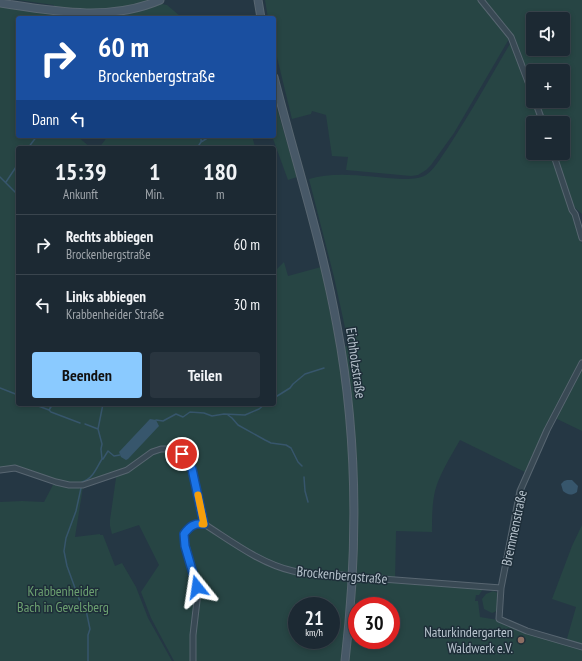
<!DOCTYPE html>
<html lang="de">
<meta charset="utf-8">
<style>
body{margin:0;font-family:"PT Sans Narrow",sans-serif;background:#29353f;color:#f1f3f6;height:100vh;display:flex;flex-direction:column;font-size:15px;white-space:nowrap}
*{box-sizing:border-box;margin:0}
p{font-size:13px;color:#a0a6ac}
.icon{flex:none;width:22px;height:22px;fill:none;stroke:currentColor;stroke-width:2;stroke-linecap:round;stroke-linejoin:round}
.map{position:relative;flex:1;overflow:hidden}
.details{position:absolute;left:16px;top:146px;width:260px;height:260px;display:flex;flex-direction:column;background:#1c2933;border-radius:4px;box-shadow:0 2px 6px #0003,0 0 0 1px #3a454e}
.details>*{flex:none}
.banner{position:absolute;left:16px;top:16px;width:260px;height:122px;border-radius:4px;box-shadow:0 2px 6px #0003,0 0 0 1px #3a454e;background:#1a4fa0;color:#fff;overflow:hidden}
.controls{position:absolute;left:526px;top:12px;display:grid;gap:8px}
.controls a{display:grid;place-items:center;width:44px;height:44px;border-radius:4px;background:#1c2933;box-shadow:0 2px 6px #0003,0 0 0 1px #3a454e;font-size:20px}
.speed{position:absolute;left:288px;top:597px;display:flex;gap:8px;font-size:20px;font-weight:700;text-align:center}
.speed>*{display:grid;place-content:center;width:52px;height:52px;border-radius:50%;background:#1c2933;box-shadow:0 2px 6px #0003,0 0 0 1px #3a454e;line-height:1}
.speed small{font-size:10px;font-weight:400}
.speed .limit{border:6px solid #d22;background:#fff;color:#111}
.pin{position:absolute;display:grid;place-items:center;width:34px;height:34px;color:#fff;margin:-17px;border:2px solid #fff;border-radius:50%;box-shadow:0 1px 4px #0007}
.me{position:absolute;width:44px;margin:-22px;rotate:345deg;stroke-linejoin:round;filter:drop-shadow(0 0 3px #0008)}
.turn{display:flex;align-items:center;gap:14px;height:84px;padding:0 16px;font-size:18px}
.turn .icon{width:52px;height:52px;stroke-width:2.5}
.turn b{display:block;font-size:28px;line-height:34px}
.then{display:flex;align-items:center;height:38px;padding:0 16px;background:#0003;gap:8px;font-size:15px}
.eta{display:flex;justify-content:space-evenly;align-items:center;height:68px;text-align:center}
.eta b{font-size:24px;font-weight:700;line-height:28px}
.primary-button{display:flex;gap:8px;margin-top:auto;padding:8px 16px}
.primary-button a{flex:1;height:46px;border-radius:4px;background:#8acaff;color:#111;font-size:16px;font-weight:700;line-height:46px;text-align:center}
.primary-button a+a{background:#29353f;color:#f1f3f6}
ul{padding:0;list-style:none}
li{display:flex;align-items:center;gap:12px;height:60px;padding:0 16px;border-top:1px solid #3a454e}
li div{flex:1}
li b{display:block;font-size:15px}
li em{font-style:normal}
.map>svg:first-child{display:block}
</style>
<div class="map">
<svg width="582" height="661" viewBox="0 0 582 661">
<rect width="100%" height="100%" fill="#253744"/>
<path fill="#274544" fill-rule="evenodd" d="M18,0H151L133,6L90,10L54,8V5Z
M265,0H480L509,39L454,133L431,165L426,170L418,175L411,176L346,170L348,157L332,156L326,115L312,111L311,114L292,119L274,45V18H268Z
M485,0H582V214L574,207L555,153H563V123H545L537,101H563V71H533V89L515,38ZM533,19H563V49H533Z
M162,4L167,5L180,16L201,15V18H18V136H77L91,148H18V404H274V272L284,262L288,276L321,267L337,347L349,346L334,277L309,179C339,170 371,178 402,179C409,179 420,179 426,175C435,169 441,157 447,149C470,114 490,78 511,42L514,47L540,123H533V153H551L582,244V360L544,431L525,472L460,440C452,454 439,475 435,491C432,504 432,518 432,532L396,531L395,582L483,589L479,595H476L475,601H478L480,617L498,620L566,642L576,607L552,599L572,546L582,525V661H174L151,618L141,592L159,565L139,525L112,534L110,526V520L117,471L81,484L79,489L83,487L75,537L100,534V535H103L115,566L122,563L136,587L148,618L172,661H0V502L22,501L44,502L55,481L27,470L0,469V6L91,17L123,15ZM297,606H331V640H297ZM357,606H391V640H357Z
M274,98L297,177L288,180L272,136H274Z
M108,136H252L255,147L99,148Z
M582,369V431L555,418Z
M493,591L498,593L497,611L492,613L484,609L482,599L486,594Z"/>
<path fill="#37566c" d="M150,419L156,420L159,426L128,459L126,460L121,457L119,452Z
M567,480H572L578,486L577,492C571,496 568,495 563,491L561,484L564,481Z"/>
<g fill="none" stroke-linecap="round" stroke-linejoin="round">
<path stroke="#37566c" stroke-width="1.5" d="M201,142L206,139L208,136
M28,148L37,136
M197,148L201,142V136
M0,177L18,195
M6,182L18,164
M0,388L18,395
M274,398L290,388L293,384L305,374L324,368
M33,404L49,410
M42,404L51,407L49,410L51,412L80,423
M228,415L232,418L238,425L265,440L271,443L286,445L291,448L298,462L302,466
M156,420L163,421L176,414L183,417L190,412L204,413L212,416L224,414L245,415L259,409L265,404
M85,424L98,429
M103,459L108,451L114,456L120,455
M304,477L305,491L308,502
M82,482C93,479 97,467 102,459L101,449L102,444L98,429L103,404
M81,488L76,511L66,538L64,551L67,566L79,599L86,610L90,629L88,635V661"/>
<defs>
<path id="minor" d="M481,0L511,37L533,95
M535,101L543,123
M553,153L572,210L575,214L582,238
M582,363L547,430L520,491L501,588L499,619L527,631L582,647
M0,470L15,468L56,482L69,485H83L127,470L152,452L161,449H174L182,454L188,461L192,469L204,524
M369,578L501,588
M193,661V635L198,592L185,541L184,534C190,526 194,523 204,524C231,541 261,564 293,571C309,575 326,575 342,575"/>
<path id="secondary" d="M258,0L261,18
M0,3C53,11 109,22 160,0
M274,77C295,160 322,242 337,326C358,437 358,550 345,661"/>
</defs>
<use href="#minor" stroke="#586671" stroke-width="7"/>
<use href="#secondary" stroke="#586671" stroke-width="9"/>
<use href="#minor" stroke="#394954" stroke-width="5"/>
<use href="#secondary" stroke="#475867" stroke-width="7"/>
<defs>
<path id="minor-bridge" d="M342,575L369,578"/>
</defs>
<use href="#minor-bridge" stroke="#586671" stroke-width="7" stroke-linecap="butt"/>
<use href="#minor-bridge" stroke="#394954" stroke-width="5"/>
</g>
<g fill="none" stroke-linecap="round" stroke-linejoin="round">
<defs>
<path id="route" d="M182,454L188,461L192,469L204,524C194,523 190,526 184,534L185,546L197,587"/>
</defs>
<use href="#route" stroke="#114b97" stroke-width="10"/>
<use href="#route" stroke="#1a73e8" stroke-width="7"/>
<path stroke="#f59e0b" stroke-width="7" d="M198,495L204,524H202"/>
</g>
<circle fill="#8d6e63" stroke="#1e2e39" stroke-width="1.5" cx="521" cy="640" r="4"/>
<g text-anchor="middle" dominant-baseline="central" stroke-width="3" stroke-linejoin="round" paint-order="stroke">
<g font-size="14" fill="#b7c3cd" stroke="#1e2e39">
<text transform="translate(356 363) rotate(82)">Eichholzstraße</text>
<text transform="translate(514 528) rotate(-78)">Bremmenstraße</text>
<text transform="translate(342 575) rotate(5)">Brockenbergstraße</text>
</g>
<g font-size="14" fill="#6ca070" stroke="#1e2e39">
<text x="63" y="591">Krabbenheider<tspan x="63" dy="16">Bach in Gevelsberg</tspan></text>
</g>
<g font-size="14" fill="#b7c3cd" stroke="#1e2e39" text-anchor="end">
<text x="513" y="632">Naturkindergarten<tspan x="513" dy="16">Waldwerk e.V.</tspan></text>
</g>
</g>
</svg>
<div class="controls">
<a><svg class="icon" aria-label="sound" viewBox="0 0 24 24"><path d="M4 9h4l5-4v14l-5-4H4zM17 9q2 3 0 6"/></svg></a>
<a>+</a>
<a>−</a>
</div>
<div class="speed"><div>21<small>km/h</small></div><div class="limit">30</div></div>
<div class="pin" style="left:182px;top:454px;background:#d93025"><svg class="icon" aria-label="arrive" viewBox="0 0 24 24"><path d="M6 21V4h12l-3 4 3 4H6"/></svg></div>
<svg class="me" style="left:197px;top:587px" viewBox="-20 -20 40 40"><path d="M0-17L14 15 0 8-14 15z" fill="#1a73e8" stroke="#fff" stroke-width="4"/></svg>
<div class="banner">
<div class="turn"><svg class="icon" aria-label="right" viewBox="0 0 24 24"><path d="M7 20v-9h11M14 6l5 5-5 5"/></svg><div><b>60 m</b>Brockenbergstraße</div></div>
<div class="then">Dann<svg class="icon" aria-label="left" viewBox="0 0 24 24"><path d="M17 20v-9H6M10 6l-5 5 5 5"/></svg></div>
</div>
<section class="details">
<div class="eta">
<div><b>15:39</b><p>Ankunft</p></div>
<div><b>1</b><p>Min.</p></div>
<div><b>180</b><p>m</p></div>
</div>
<ul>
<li><svg class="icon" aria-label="right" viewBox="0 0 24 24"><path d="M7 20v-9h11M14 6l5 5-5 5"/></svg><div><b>Rechts abbiegen</b><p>Brockenbergstraße</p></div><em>60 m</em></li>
<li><svg class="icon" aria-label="left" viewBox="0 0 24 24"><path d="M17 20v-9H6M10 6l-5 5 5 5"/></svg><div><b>Links abbiegen</b><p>Krabbenheider Straße</p></div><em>30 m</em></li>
</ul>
<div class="primary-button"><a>Beenden</a><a>Teilen</a></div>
</section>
</div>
